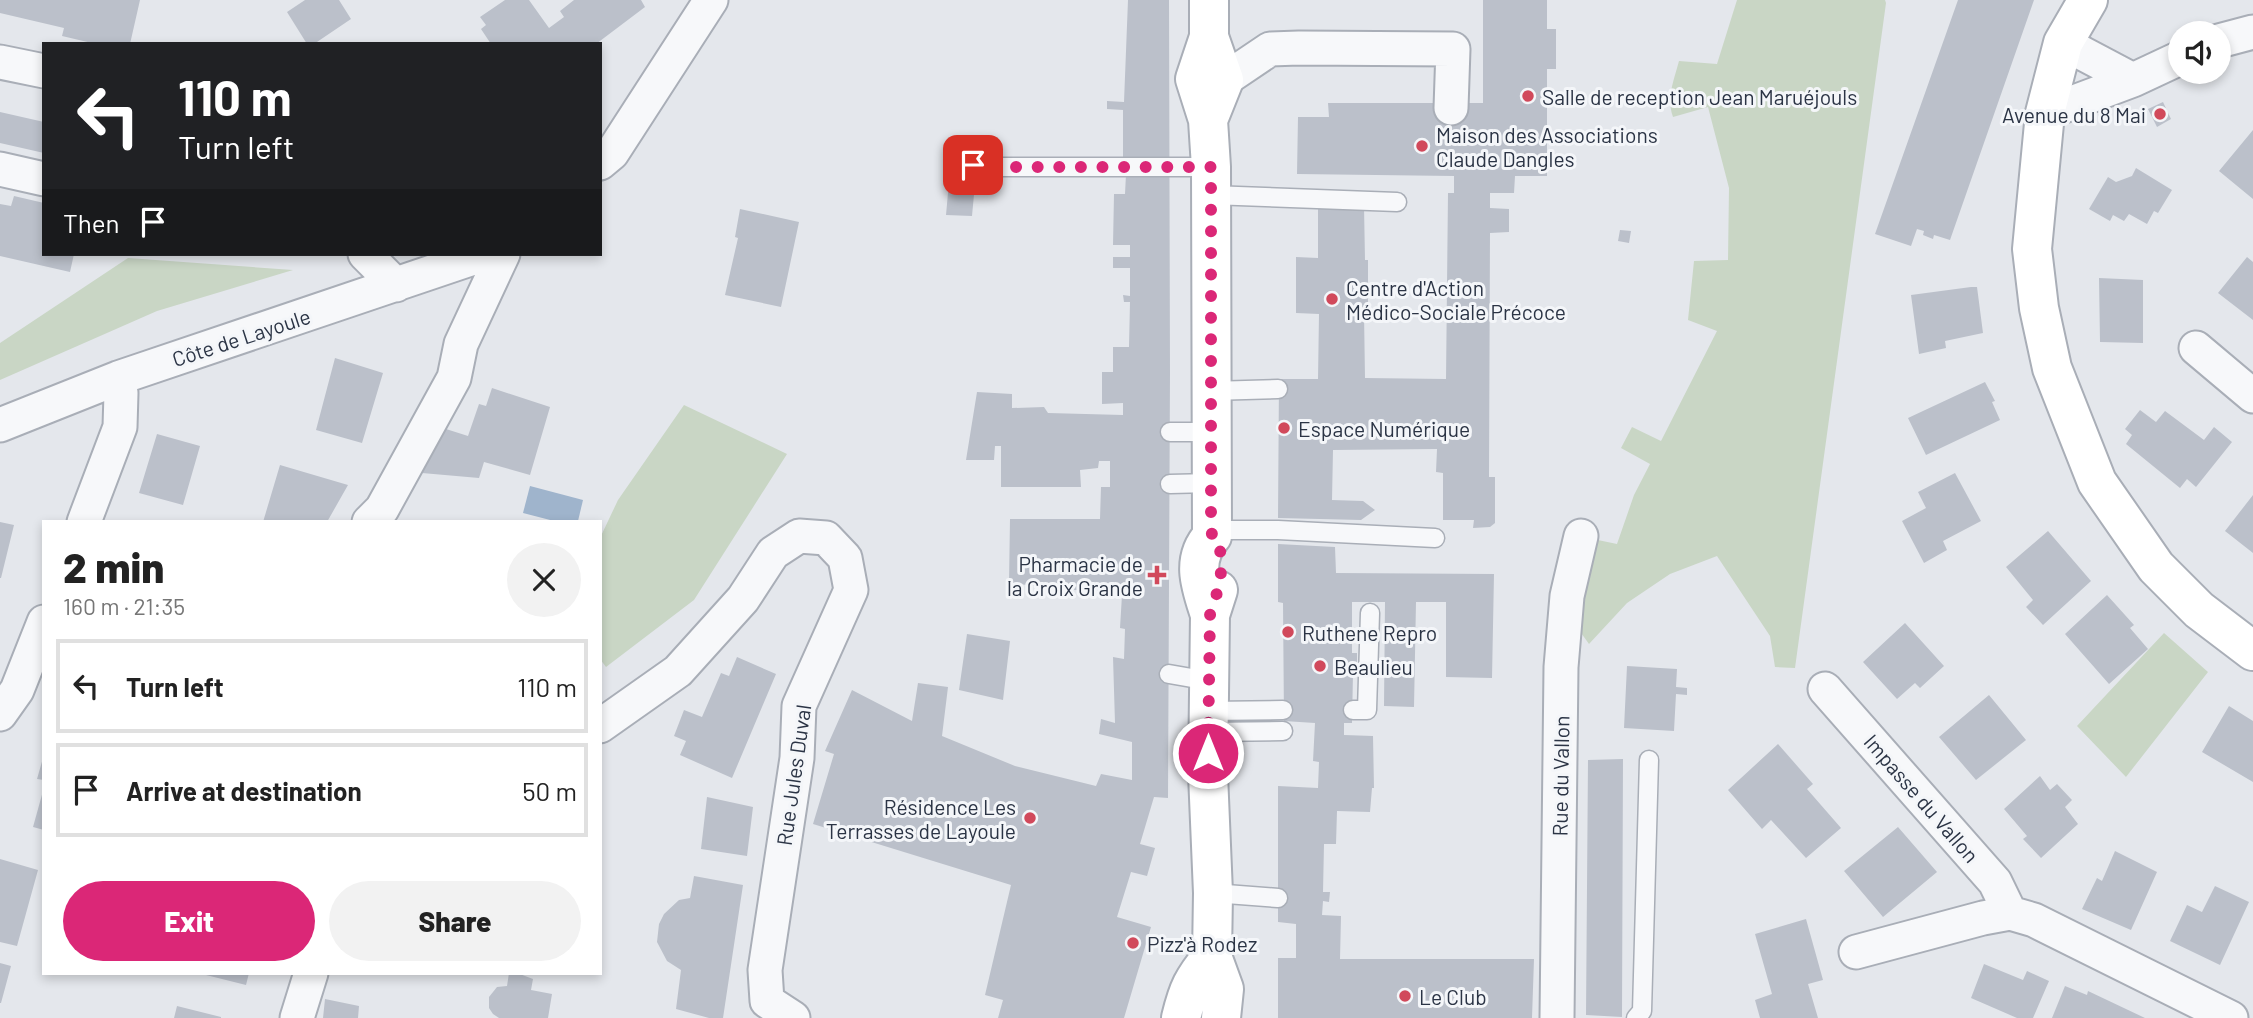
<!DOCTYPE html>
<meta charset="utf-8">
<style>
body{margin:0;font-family:Barlow,sans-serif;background:#f2f2f2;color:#222;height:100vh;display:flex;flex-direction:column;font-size:26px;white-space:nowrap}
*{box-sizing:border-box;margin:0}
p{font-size:23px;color:#767676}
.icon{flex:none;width:38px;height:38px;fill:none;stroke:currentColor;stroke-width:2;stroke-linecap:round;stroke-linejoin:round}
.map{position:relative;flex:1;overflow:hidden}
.side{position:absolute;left:42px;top:520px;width:560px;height:455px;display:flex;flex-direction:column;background:#fff;border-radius:0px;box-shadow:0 4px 10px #0003}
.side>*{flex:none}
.banner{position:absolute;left:42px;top:42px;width:560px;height:214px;border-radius:0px;box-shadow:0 4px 10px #0003;background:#202124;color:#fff;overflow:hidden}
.tools{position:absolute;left:2168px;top:21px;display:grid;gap:14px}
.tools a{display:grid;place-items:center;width:63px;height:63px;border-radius:50%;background:#fff;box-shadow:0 4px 10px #0003;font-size:35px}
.pin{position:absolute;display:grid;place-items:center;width:60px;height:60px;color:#fff;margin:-30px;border-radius:14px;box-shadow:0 4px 10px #0006}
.me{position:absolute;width:77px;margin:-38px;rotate:0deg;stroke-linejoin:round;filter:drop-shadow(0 0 5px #0008)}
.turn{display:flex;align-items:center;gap:24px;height:147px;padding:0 21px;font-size:32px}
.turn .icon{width:91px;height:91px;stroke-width:2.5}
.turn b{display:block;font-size:49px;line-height:60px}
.then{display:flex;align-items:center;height:66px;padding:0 21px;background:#0003;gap:14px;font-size:26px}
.round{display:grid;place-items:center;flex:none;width:74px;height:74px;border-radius:37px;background:#f2f2f2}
.overview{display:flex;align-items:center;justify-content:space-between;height:119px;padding:0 21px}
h1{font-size:42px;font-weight:800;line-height:52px}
.primary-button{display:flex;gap:14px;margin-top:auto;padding:14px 21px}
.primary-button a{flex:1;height:80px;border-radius:42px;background:#db2777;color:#fff;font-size:28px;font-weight:800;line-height:80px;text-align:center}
.primary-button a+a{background:#f2f2f2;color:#222}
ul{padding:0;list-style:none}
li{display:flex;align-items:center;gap:21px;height:94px;margin:0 14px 10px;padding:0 7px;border:4px solid #e0e0e0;border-radius:0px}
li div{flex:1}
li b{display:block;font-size:26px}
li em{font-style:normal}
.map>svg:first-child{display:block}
</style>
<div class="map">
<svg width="2253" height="1018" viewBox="0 0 2253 1018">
<rect width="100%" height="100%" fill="#e4e7ec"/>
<path fill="#c9d6c5" d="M1737,0H1885L1886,3L1795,668L1775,667L1770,636L1717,556L1670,574L1627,603L1589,644L1579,630L1582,590L1593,539L1617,544L1634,495L1650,464L1621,448L1632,427L1661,441L1717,331L1688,320L1694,261L1728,260L1729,188L1708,107L1673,117C1666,98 1674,80 1679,61L1717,64Z
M128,258L293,270L157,311L0,380V343Z
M684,405L787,454L694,600L606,667L600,659V538L618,500Z
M2164,633L2208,672L2126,777L2077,726Z"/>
<path fill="#9fb4cc" d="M530,486L583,500L578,521H554L523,513Z"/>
<path fill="#bbc0ca" d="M0,0H140L130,44H96L62,36L64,28L0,13Z
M305,0H339L351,19L314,44H307L287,12Z
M505,0H529L549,28L564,17L560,11L574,0H641L645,7L596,44H491L481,29L486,25L480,17Z
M1128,0H1169L1170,373L1168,798L1154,797L1140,844L1155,848L1147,876L1131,872L1117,917L1151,927L1124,1018H998L1003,1000L985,995L1011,885L813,824L834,754L825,751L852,690L912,721L918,683L948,687L942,736L1015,766L1096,786L1101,774L1132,780V742L1099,734L1101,719L1115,723L1113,657L1124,659L1125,629L1120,628L1122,595L1009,583L1010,519H1100L1101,487H1110V461H1099L1098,468L1080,470L1081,487H1001V446H995L994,460H966L977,392L1012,394V408L1044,407L1048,413L1123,415V403L1102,404V372H1113V347H1129L1130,302H1124L1123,295L1130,296V268H1113V257H1130V245H1113L1114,194H1125L1126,174H1123V110L1107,109V101L1124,102Z
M1483,0H1547V29H1556V69H1547V176H1515L1514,193H1490V208L1509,209V232L1490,233L1489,477H1495V523L1490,527L1473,528L1474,520H1443V473L1436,472L1437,449L1333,450L1332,500L1363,501L1375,510L1361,520L1278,518L1279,379H1318L1319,314L1296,313V257L1318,258V208L1364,206L1365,260H1368V312L1364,313L1365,378L1446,379L1448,193H1454V176L1297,174L1298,117H1329L1328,103H1483Z
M1958,0H2034L1950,240L1934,235L1933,239L1923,235L1924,231L1917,229L1911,246L1875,234Z
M2163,102L2171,119L2157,127L2148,109Z
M0,112L44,122V153L0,143Z
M2253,130V199L2219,171Z
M2136,168L2172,190L2158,213L2154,211L2147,224L2129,214L2124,221L2113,215L2110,221L2089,209L2108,177L2116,182L2132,176Z
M950,171L976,173L972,216L946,215Z
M14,196L44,203V254H74L70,272L0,256V204L11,206Z
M740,209L799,222L781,307L725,295L738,238L735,237Z
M1620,230L1631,231L1629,243L1618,241Z
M2247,257L2253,262V320L2218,293Z
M2099,278L2143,280V343L2100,342Z
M1971,287H1977L1983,333L1945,341L1946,348L1919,354L1911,295Z
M335,358L383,373L362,443L316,430Z
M1985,382L1995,401L1992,402L2000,420L1926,455L1908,418Z
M492,388L550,407L530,475L484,462L479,478L422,473L446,429L468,436L479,404L486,406Z
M2140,410L2156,422L2165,411L2204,440L2214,427L2232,442L2196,487L2187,479L2180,488L2126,444L2132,435L2125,429Z
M157,434L200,446L183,505L139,493Z
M280,465L348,485L327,522H263Z
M1955,473L1981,521L1943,541L1947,550L1924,563L1902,521L1926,508L1918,492Z
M2253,495V553L2225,531Z
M0,522L14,525L1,578H0Z
M2048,531L2091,581L2043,625L2026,607L2033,600L2006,567Z
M1278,544L1335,547L1336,573L1494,574L1492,678L1446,677V602H1416L1414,707L1384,706L1385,602H1352V653H1357V672H1353L1352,723H1344V735L1373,736L1374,788H1372L1370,812L1337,811L1336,844H1324L1323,892H1330L1329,902L1323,901L1322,915L1341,916L1340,959H1534L1532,1018H1278V958H1296V924L1278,922V786L1318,788L1319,762L1313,761L1315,723L1284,721L1283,603L1278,602Z
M2107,595L2134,625L2130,628L2148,649L2109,684L2065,634Z
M1905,623L1944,666L1920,688L1915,683L1897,699L1863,662Z
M967,634L1010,641L1003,700L959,690Z
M737,657L776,674L732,778L680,755L686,741L674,736L684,710L702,717L721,673L729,676Z
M1627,666L1677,669L1676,687L1687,688V695L1676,694L1674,731L1624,728Z
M1989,695L2026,740L1976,780L1939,737Z
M2229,706L2253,721V782L2202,752Z
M1778,744L1813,784L1807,789L1841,828L1806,858L1771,820L1762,829L1728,790Z
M43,758H44V780L37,779Z
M1623,759L1622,1017L1586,1015L1588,760Z
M2040,776L2050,790L2057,784L2072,800L2065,807L2078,824L2041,858L2023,839L2027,836L2004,809Z
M43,791H44V830L33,827Z
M707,797L753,807L747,856L701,849Z
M1898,827L1937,872L1883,917L1844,871Z
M2115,851L2157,872L2131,930L2082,909L2097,878L2102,881Z
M0,859L38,870L17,946L0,942Z
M694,876L743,885L723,1018H709L676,1009L681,970L667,961L657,942L659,924L664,914L679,900L690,898Z
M2215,886L2249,902L2220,965L2170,941L2187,905L2202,912Z
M1806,919L1823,980L1808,984L1818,1018H1760L1755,1000L1772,994L1755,934Z
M0,963L11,966L1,1003H0Z
M1984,964L2023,980L2027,971L2049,981L2033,1018H2017L1971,998Z
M198,973H249L246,985Z
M509,973H517L533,979L531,990L552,994L548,1018H499L493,1014L489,1008V997L497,987L507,986Z
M2065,986L2087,995L2088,991L2145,1018H2052Z
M325,999L359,1006L358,1018H323Z
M177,1006L221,1017V1018H174Z"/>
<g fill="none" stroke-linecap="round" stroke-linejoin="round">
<defs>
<path id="lane" d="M957,163L990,167H1211
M1211,195L1397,202
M1210,391L1278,389
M1170,432H1210
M1170,484L1211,483
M1211,530H1278L1435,538
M1169,674L1209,681
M1353,710H1367L1370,613
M1208,711L1283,710
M1208,732L1283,731
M1213,893L1278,898
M1636,1018L1642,1011L1649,760"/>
<path id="street" d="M2219,41L2253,32
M0,62L44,71
M1224,80L1270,49L1299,48L1453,49L1451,108
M2133,80L2180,58
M2045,113L2133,80L2063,43
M600,163L612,153L711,0
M0,169L44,179
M365,254L396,285
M2196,348L2253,396
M0,425L118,378L485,254
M84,522L120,427L121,393L118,378
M369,522L382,509L454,378L461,344L503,254
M1825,689L1995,882L2010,913
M0,714L17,690L44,622
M600,726L678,671L743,599L773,553L799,536L826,538L845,558L851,590L799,706L797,758L765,970L767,1001L793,1018
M1856,952L1983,918L2010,913L2034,920L2231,1018
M297,1018L311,973
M1557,1018L1561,667L1567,596L1581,536"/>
<path id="secondary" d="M2088,0L2063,43L2045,113L2032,249L2039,308L2052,368L2097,482L2156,567L2199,610L2253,651
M1209,37L1195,79L1208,120L1211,167L1212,536C1190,560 1201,587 1210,615
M1208,120L1224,80L1209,37V0
M1218,590L1210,615L1208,774L1213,893L1212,956L1224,989L1221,1018
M1181,1018C1188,989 1193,979 1212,956"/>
</defs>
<use href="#lane" stroke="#a9aeb7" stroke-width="21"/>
<use href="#street" stroke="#a9aeb7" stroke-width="37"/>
<use href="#secondary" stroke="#a9aeb7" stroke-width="42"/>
<use href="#lane" stroke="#f7f8fa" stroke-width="18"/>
<use href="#street" stroke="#f7f8fa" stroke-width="33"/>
<use href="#secondary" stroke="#fff" stroke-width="38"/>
</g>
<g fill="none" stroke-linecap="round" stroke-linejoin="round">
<path stroke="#db2777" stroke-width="12" stroke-dasharray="0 21.6" d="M973,165L990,167H1211V519L1212,536L1220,543L1221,580L1210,615L1208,753"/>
</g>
<g fill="#d1495b" stroke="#f4f6f9" stroke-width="2.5">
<circle cx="1528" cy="96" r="7"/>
<circle cx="2160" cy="114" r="7"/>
<circle cx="1422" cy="146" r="7"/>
<circle cx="1332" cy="299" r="7"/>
<circle cx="1284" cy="428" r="7"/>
<path d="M1153.5 564.5h7v7h7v7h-7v7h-7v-7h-7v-7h7z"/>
<circle cx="1288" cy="632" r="7"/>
<circle cx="1320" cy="666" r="7"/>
<circle cx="1030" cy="818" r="7"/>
<circle cx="1133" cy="943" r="7"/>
<circle cx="1405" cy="996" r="7"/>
</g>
<g text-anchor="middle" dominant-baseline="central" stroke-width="6" stroke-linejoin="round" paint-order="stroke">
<g font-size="21" fill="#2b3445" stroke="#f4f6f9" text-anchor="start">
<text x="1542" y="96">Salle de reception Jean Maruéjouls</text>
<text x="2146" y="114" text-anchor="end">Avenue du 8 Mai</text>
<text x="1436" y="134">Maison des Associations<tspan x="1436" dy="24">Claude Dangles</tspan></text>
<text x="1346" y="287">Centre d'Action<tspan x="1346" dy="24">Médico-Sociale Précoce</tspan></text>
<text x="1298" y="428">Espace Numérique</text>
<text x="1143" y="563" text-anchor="end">Pharmacie de<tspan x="1143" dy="24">la Croix Grande</tspan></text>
<text x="1302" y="632">Ruthene Repro</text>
<text x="1334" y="666">Beaulieu</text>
<text x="1016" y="806" text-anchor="end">Résidence Les<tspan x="1016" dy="24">Terrasses de Layoule</tspan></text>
<text x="1147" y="943">Pizz'à Rodez</text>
<text x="1419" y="996">Le Club</text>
</g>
<g font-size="21" fill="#2b3445" stroke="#f4f6f9">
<text transform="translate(241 337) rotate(-18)">Côte de Layoule</text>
<text transform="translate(793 775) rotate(-82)">Rue Jules Duval</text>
<text transform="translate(1560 776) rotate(-89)">Rue du Vallon</text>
<text transform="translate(1922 798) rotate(49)">Impasse du Vallon</text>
</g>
</g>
</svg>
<div class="tools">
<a><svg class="icon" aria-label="sound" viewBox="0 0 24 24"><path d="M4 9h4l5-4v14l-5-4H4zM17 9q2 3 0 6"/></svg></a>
</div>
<div class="pin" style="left:973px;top:165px;background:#d93025"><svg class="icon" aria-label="arrive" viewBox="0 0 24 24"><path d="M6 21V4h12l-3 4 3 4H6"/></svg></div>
<svg class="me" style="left:1208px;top:753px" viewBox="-20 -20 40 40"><circle r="17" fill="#db2777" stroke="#fff" stroke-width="3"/><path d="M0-11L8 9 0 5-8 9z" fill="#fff"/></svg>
<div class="banner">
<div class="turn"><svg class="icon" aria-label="left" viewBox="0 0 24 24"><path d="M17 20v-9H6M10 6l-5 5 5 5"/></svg><div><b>110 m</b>Turn left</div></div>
<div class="then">Then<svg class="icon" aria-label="arrive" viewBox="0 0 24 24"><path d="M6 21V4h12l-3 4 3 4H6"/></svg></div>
</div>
<section class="side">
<div class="overview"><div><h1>2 min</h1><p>160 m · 21:35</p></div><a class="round"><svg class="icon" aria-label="close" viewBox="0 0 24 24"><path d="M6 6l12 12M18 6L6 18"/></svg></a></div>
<ul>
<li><svg class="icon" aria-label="left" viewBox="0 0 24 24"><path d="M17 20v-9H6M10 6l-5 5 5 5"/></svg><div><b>Turn left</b></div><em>110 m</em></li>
<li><svg class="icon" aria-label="arrive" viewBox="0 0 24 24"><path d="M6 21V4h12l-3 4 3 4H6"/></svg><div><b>Arrive at destination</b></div><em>50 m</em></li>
</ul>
<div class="primary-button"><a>Exit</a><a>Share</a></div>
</section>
</div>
